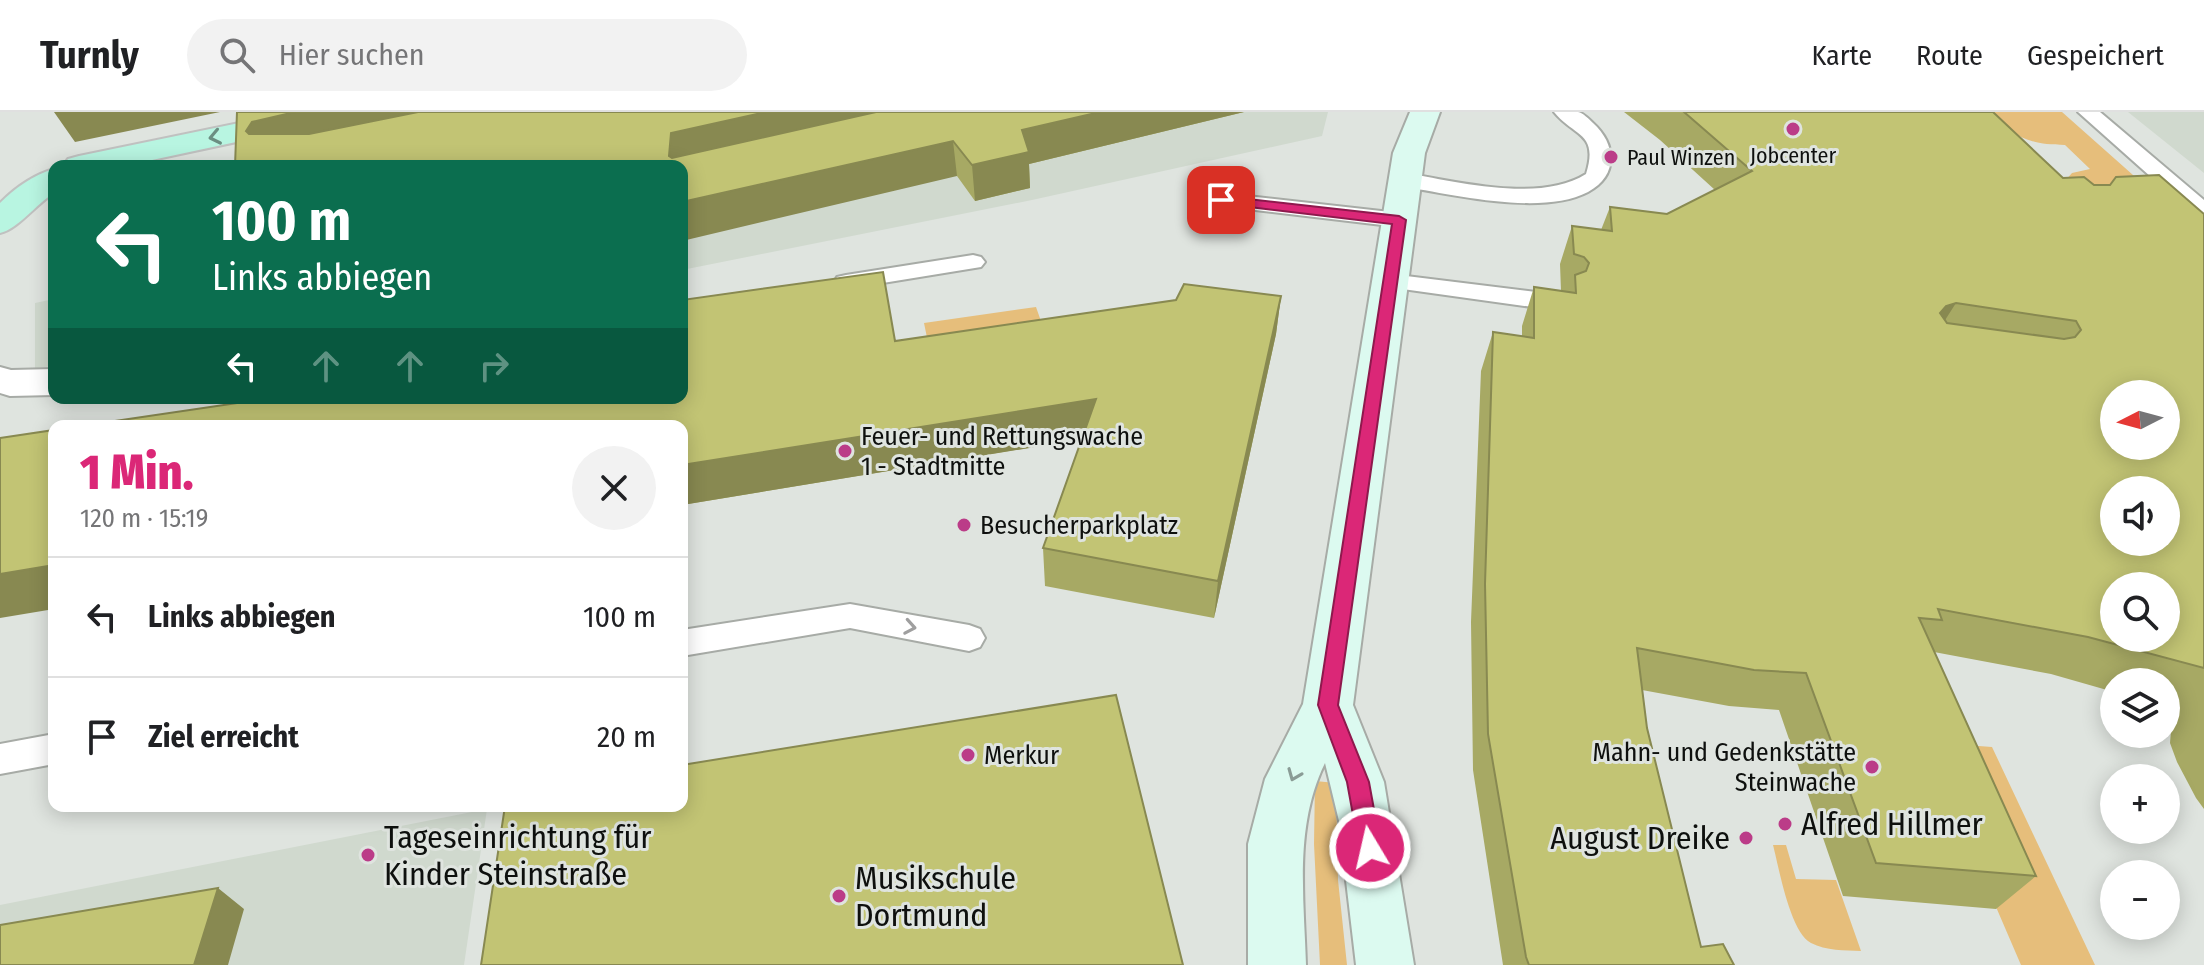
<!DOCTYPE html>
<html lang="de">
<meta charset="utf-8">
<style>
body{margin:0;font-family:"Fira Sans Condensed",sans-serif;background:#f2f2f2;color:#202124;height:100vh;display:flex;flex-direction:column;font-size:30px;white-space:nowrap}
*{box-sizing:border-box;margin:0}
p{font-size:26px;color:#757577}
.icon{flex:none;width:44px;height:44px;fill:none;stroke:currentColor;stroke-width:2;stroke-linecap:round;stroke-linejoin:round}
.map{position:relative;flex:1;overflow:hidden}
.panel{position:absolute;left:48px;top:308px;width:640px;height:392px;display:flex;flex-direction:column;background:#fff;border-radius:16px;box-shadow:0 4px 20px #0003}
.panel>*{flex:none}
.hud{position:absolute;left:48px;top:48px;width:640px;height:244px;border-radius:16px;box-shadow:0 4px 20px #0003;background:#0b6e4f;color:#fff;overflow:hidden}
.needle{width:52px;rotate:264deg}
.buttons{position:absolute;left:2100px;top:268px;display:grid;gap:16px}
.buttons a{display:grid;place-items:center;width:80px;height:80px;border-radius:50%;background:#fff;box-shadow:0 4px 20px #0003;font-size:40px}
.pin{position:absolute;display:grid;place-items:center;width:68px;height:68px;color:#fff;margin:-34px;border-radius:16px;box-shadow:0 4px 12px #0006}
.me{position:absolute;width:88px;margin:-44px;rotate:351deg;stroke-linejoin:round;filter:drop-shadow(0 0 6px #0008)}
.turn{display:flex;align-items:center;gap:28px;height:168px;padding:0 32px;font-size:36px}
.turn .icon{width:104px;height:104px;stroke-width:2.5}
.turn b{display:block;font-size:56px;line-height:68px}
.lanes{display:flex;align-items:center;height:76px;padding:0 32px;background:#0003;justify-content:center;gap:40px;direction:ltr}
.lanes .off{opacity:.35}
.round{display:grid;place-items:center;flex:none;width:84px;height:84px;border-radius:42px;background:#f2f2f2}
.overview{display:flex;align-items:center;justify-content:space-between;height:136px;padding:0 32px}
h1{font-size:48px;font-weight:800;line-height:60px;color:#db2777}
ul{padding:0;list-style:none}
li{display:flex;align-items:center;gap:24px;height:120px;padding:0 32px;border-top:2px solid #e0e0e0}
li div{flex:1}
li b{display:block;font-size:30px}
li em{font-style:normal}
header{display:flex;align-items:center;gap:48px;box-sizing:border-box;height:112px;padding:0 40px;background:#fff;border-bottom:2px solid #e0e0e0}
header strong{font-size:38px}
nav{display:flex;gap:44px;margin-inline-start:auto;font-size:28px}
.search{width:560px;height:72px;background:#f2f2f2;display:flex;align-items:center;gap:20px;box-sizing:border-box;padding:0 28px;border-radius:44px;color:#757577;font-size:30px}
.map>svg:first-child{display:block}
</style>
<header>
<strong>Turnly</strong>
<div class="search"><svg class="icon" aria-label="search" viewBox="0 0 24 24"><circle cx="10" cy="10" r="6"/><path d="M15 15l6 6"/></svg>Hier suchen</div>
<nav><a>Karte</a><a>Route</a><a>Gespeichert</a></nav>
</header>
<div class="map">
<svg width="2204" height="853" viewBox="0 0 2204 853">
<rect width="100%" height="100%" fill="#dfe4df"/>
<path fill="#d0d9ce" d="M906,0H1328L1322,24L1032,88L682,158V54H664Z
M2128,0H2204V61Z
M54,187V254L35,256V191Z
M487,697L464,853H0V793Z"/>
<path fill="#e6be7b" d="M1988,0H2062L2204,126L2064,70L2072,61L2090,57L2065,33C2028,33 2014,24 1988,0Z
M1036,195L1049,232L932,250L924,211Z
M1925,630L1992,635L2095,853H2021Z
M1315,669L1336,671L1338,768L1347,853H1320L1314,732Z
M1773,733H1786L1796,767L1836,768L1861,839C1845,838 1826,839 1811,831C1790,820 1779,756 1773,733Z"/>
<g fill="none" stroke-linecap="round" stroke-linejoin="round">
<defs>
<path id="service" d="M1554,0C1561,0 1571,0 1578,0C1583,1 1589,7 1593,11C1617,33 1618,64 1588,80C1542,104 1455,83 1406,75L1395,68L1406,61C1458,70 1540,91 1586,62C1599,20 1574,25 1554,0Z
M2078,0H2100L2204,88V107L2196,105Z
M1221,81L1399,101L1407,103L1410,108L1407,113L1399,115L1213,93L1210,88Z
M973,143L981,145L985,150L981,155L846,177L837,175L834,170L837,165L846,163Z
M1390,162L1561,183L1570,186L1573,191L1570,196L1561,199L1381,174L1378,169L1381,164Z
M850,492L969,513L980,517L985,526L980,535L969,539L850,516L682,544V518Z
M54,622V652L0,662V632Z"/>
<path id="minor" d="M0,255L11,258L54,257V283L10,284L0,281Z"/>
<path id="secondary" d="M1410,0H1440L1425,41L1353,593L1384,670L1414,853H1356L1339,709L1325,651C1294,714 1304,785 1306,853H1248V732L1265,667L1303,592L1393,41Z"/>
<path id="primary" d="M292,0H350L346,6L335,9L124,54H63L68,47L79,44Z
M54,57V81C35,93 18,117 0,121V91C15,76 33,63 54,57Z"/>
</defs>
<use href="#service" stroke="#a7aba6" stroke-width="4"/>
<use href="#minor" stroke="#a7aba6" stroke-width="4"/>
<use href="#secondary" stroke="#a7aba6" stroke-width="4"/>
<use href="#primary" stroke="#c0c1c0" stroke-width="4"/>
<use href="#service" fill="#fff" fill-rule="evenodd"/>
<use href="#minor" fill="#fff" fill-rule="evenodd"/>
<use href="#secondary" fill="#dcfaf0" fill-rule="evenodd"/>
<use href="#primary" fill="#b8f5e1" fill-rule="evenodd"/>
</g>
<path fill="#a7a964" d="M237,0H1244L1029,52L1030,76L975,89L957,64Z
M1624,0H1993L2063,66L2204,102V697L2196,686L2177,650L2170,631L2173,596L2166,594V570H2114V580L2051,562L1934,540L2036,764L1996,797L1843,784L1779,598L1729,594L1642,578L1647,616L1701,835L1734,853H1503L1473,658L1471,510L1481,259L1493,220L1522,224V214L1534,175L1561,179L1560,152L1572,114L1601,118L1610,95L1667,102L1715,78L1660,28Z
M1281,184L1276,222L1214,506L1045,474L1043,436L1082,327L682,393V314L895,229Z"/>
<path fill="#888951" d="M54,0H220L75,30Z
M295,0H477L272,45L246,19L252,10Z
M766,0H927L682,56L669,44L671,21Z
M1100,0H1244L1029,52L1030,76L975,89L972,53L1022,18Z
M953,29L957,64L682,129V90Z
M1281,184L1276,222L1214,506L1218,469Z
M1956,191L1931,230L1940,201L1946,194Z
M1096,287V325L682,393V353Z
M54,453V497L0,506V462Z
M218,776L244,797L228,853H194Z"/>
<path fill="#c2c474" stroke="#888951" stroke-width="2" fill-rule="evenodd" d="M237,0H295L252,10L246,19L249,22H309L418,0H766L671,21L669,44L672,46L876,0H1100L1022,18L1029,40L972,53L953,29L682,90V54H235Z
M1684,0H1993L2063,66L2084,65L2094,73H2110L2116,65L2159,63L2204,102V556L2088,525L1938,497L1942,508L1919,506L2036,764L1876,751L1806,561L1754,558L1637,536L1647,616L1701,835L1723,832L1734,853H1529L1526,845L1488,622L1485,472L1493,220L1534,226V175L1576,181L1575,163L1586,159L1589,151L1584,145L1574,142L1572,114L1612,119L1610,95L1667,102L1752,59ZM1956,191L2076,209L2081,218L2075,225L2064,227L1947,211L1940,201L1946,194ZM2114,282H2166V334H2114ZM2114,378H2166V430H2114ZM2114,474H2166V526H2114Z
M883,160L895,229L1176,188L1184,172L1281,184L1218,469L1043,436L1096,287L682,353V314H81L272,286H682V188Z
M54,318V453L0,462V326Z
M1116,583L1183,853H481L505,694H682V653Z
M218,776L194,853H0V813Z"/>
<defs><path id="oneway-chevron" d="M-2-3.5L2.5 0L-2 3.5" fill="none" stroke-width="1.6" stroke-linecap="round" stroke-linejoin="round" transform="scale(2)"/></defs>
<use stroke="#6c8e82" href="#oneway-chevron" transform="translate(215 25) rotate(168)"/>
<use stroke="#9f9f9f" href="#oneway-chevron" transform="translate(910 515) rotate(10)"/>
<use stroke="#8a9c96" href="#oneway-chevron" transform="translate(1294 663) rotate(112)"/>
<path fill="#db2777" stroke="#8e194d" stroke-width="2" d="M1221,84L1399,104L1406,108L1338,593L1369,670L1381,736L1378,743L1370,746L1362,743L1359,736L1347,670L1318,593L1392,112L1216,91V85Z"/>
<g fill="#bb3c88" stroke="#dfe4df" stroke-width="3">
<circle cx="1793" cy="17" r="8"/>
<circle cx="1611" cy="45" r="8"/>
<circle cx="845" cy="339" r="8"/>
<circle cx="964" cy="413" r="8"/>
<circle cx="968" cy="643" r="8"/>
<circle cx="1872" cy="655" r="8"/>
<circle cx="1785" cy="712" r="8"/>
<circle cx="1746" cy="726" r="8"/>
<circle cx="368" cy="743" r="8"/>
<circle cx="839" cy="784" r="8"/>
</g>
<g text-anchor="middle" dominant-baseline="central" stroke-width="6" stroke-linejoin="round" paint-order="stroke">
<g font-size="22" fill="#0e100e" stroke="#dfe4df">
<text x="1793" y="43">Jobcenter</text>
<text x="1627" y="45" text-anchor="start">Paul Winzen</text>
</g>
<g font-size="26" fill="#0e100e" stroke="#dfe4df" text-anchor="start">
<text x="861" y="324">Feuer- und Rettungswache<tspan x="861" dy="30">1 - Stadtmitte</tspan></text>
<text x="980" y="413">Besucherparkplatz</text>
<text x="1856" y="640" text-anchor="end">Mahn- und Gedenkstätte<tspan x="1856" dy="30">Steinwache</tspan></text>
<text x="984" y="643">Merkur</text>
</g>
<g font-size="32" fill="#0e100e" stroke="#dfe4df" text-anchor="start">
<text x="1801" y="712">Alfred Hillmer</text>
<text x="384" y="725">Tageseinrichtung für<tspan x="384" dy="37">Kinder Steinstraße</tspan></text>
<text x="1730" y="726" text-anchor="end">August Dreike</text>
<text x="855" y="766">Musikschule<tspan x="855" dy="37">Dortmund</tspan></text>
</g>
</g>
</svg>
<div class="buttons">
<a><svg class="needle" viewBox="-14 -14 28 28"><path d="M0-13l5 13h-10z" fill="#e53935"/><path d="M0 13l5-13h-10z" fill="#757577"/></svg></a>
<a><svg class="icon" aria-label="sound" viewBox="0 0 24 24"><path d="M4 9h4l5-4v14l-5-4H4zM17 9q2 3 0 6"/></svg></a>
<a><svg class="icon" aria-label="search" viewBox="0 0 24 24"><circle cx="10" cy="10" r="6"/><path d="M15 15l6 6"/></svg></a>
<a><svg class="icon" aria-label="layers" viewBox="0 0 24 24"><path d="M12 4l9 5-9 5-9-5zM3 14l9 5 9-5"/></svg></a>
<a>+</a>
<a>−</a>
</div>
<div class="pin" style="left:1221px;top:88px;background:#d93025"><svg class="icon" aria-label="arrive" viewBox="0 0 24 24"><path d="M6 21V4h12l-3 4 3 4H6"/></svg></div>
<svg class="me" style="left:1370px;top:736px" viewBox="-20 -20 40 40"><circle r="17" fill="#db2777" stroke="#fff" stroke-width="3"/><path d="M0-11L8 9 0 5-8 9z" fill="#fff"/></svg>
<div class="hud">
<div class="turn"><svg class="icon" aria-label="left" viewBox="0 0 24 24"><path d="M17 20v-9H6M10 6l-5 5 5 5"/></svg><div><b>100 m</b>Links abbiegen</div></div>
<div class="lanes"><svg class="icon" aria-label="left" viewBox="0 0 24 24"><path d="M17 20v-9H6M10 6l-5 5 5 5"/></svg><svg class="icon off" aria-label="ahead" viewBox="0 0 24 24"><path d="M12 20V5M6 11l6-6 6 6"/></svg><svg class="icon off" aria-label="ahead" viewBox="0 0 24 24"><path d="M12 20V5M6 11l6-6 6 6"/></svg><svg class="icon off" aria-label="right" viewBox="0 0 24 24"><path d="M7 20v-9h11M14 6l5 5-5 5"/></svg></div>
</div>
<section class="panel">
<div class="overview"><div><h1>1 Min.</h1><p>120 m · 15:19</p></div><a class="round"><svg class="icon" aria-label="close" viewBox="0 0 24 24"><path d="M6 6l12 12M18 6L6 18"/></svg></a></div>
<ul>
<li><svg class="icon" aria-label="left" viewBox="0 0 24 24"><path d="M17 20v-9H6M10 6l-5 5 5 5"/></svg><div><b>Links abbiegen</b></div><em>100 m</em></li>
<li><svg class="icon" aria-label="arrive" viewBox="0 0 24 24"><path d="M6 21V4h12l-3 4 3 4H6"/></svg><div><b>Ziel erreicht</b></div><em>20 m</em></li>
</ul>
</section>
</div>
